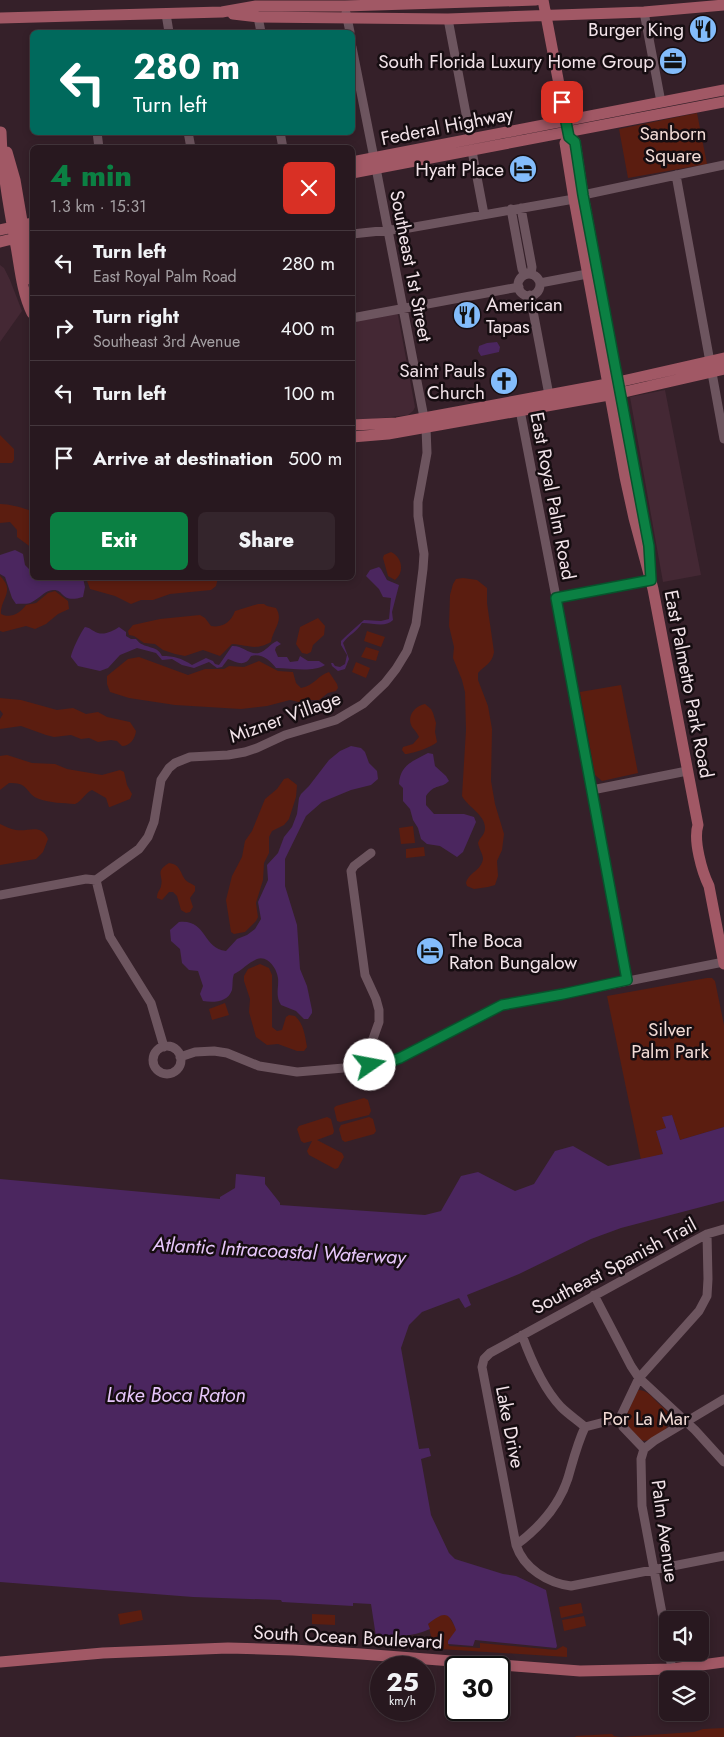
<!DOCTYPE html>
<meta charset="utf-8">
<style>
body{margin:0;font-family:Jost,sans-serif;background:#34252c;color:#f1f3f6;height:100vh;display:flex;flex-direction:column;font-size:19px;white-space:nowrap}
*{box-sizing:border-box;margin:0}
p{font-size:16px;color:#a5a0a4}
.icon{flex:none;width:28px;height:28px;fill:none;stroke:currentColor;stroke-width:2;stroke-linecap:round;stroke-linejoin:round}
.map{position:relative;flex:1;overflow:hidden}
.sheet{position:absolute;left:30px;top:145px;width:325px;height:435px;display:flex;flex-direction:column;background:#28181f;border-radius:8px;box-shadow:0 2px 8px #0003,0 0 0 1px #44373d}
.sheet>*{flex:none}
.banner{position:absolute;left:30px;top:30px;width:325px;height:105px;border-radius:8px;box-shadow:0 2px 8px #0003,0 0 0 1px #44373d;background:#00695c;color:#fff;overflow:hidden}
.fabs{position:absolute;left:659px;top:1611px;display:grid;gap:10px}
.fabs a{display:grid;place-items:center;width:50px;height:50px;border-radius:8px;background:#28181f;box-shadow:0 2px 8px #0003,0 0 0 1px #44373d;font-size:25px}
.speed{position:absolute;left:370px;top:1656px;display:flex;gap:10px;font-size:25px;font-weight:700;text-align:center}
.speed>*{display:grid;place-content:center;width:65px;height:65px;border-radius:50%;background:#28181f;box-shadow:0 2px 8px #0003,0 0 0 1px #44373d;line-height:1}
.speed small{font-size:12px;font-weight:400}
.speed .limit{border:2px solid #111;border-radius:8px;background:#fff;color:#111}
.pin{position:absolute;display:grid;place-items:center;width:42px;height:42px;color:#fff;margin:-21px;border-radius:10px;box-shadow:0 2px 8px #0006}
.me{position:absolute;width:55px;margin:-28px;rotate:78deg;stroke-linejoin:round;filter:drop-shadow(0 0 4px #0008)}
.turn{display:flex;align-items:center;gap:18px;height:105px;padding:0 20px;font-size:22px}
.turn .icon{width:65px;height:65px;stroke-width:2.5}
.turn b{display:block;font-size:35px;line-height:42px}
.round{display:grid;place-items:center;flex:none;width:52px;height:52px;border-radius:8px;background:#34252c}
.headline{display:flex;align-items:center;justify-content:space-between;height:85px;padding:0 20px}
h1{font-size:30px;font-weight:800;line-height:38px;color:#0b8043}
.button{display:flex;gap:10px;margin-top:auto;padding:10px 20px}
.button a{flex:1;height:58px;border-radius:8px;background:#0b8043;color:#fff;font-size:20px;font-weight:800;line-height:58px;text-align:center}
.button a+a{background:#34252c;color:#f1f3f6}
ul{padding:0;list-style:none}
li{display:flex;align-items:center;gap:15px;height:65px;padding:0 20px;border-top:1px solid #44373d}
li div{flex:1}
li b{display:block;font-size:19px}
li em{font-style:normal}
.map>svg:first-child{display:block}
</style>
<div class="map">
<svg width="724" height="1737" viewBox="0 0 724 1737">
<rect width="100%" height="100%" fill="#352029"/>
<path fill="#442834" d="M0,265L4,268L10,280L22,311L0,342Z
M397,310L415,407L413,411L408,415L365,420H353L352,318Z
M665,390L701,575L663,582L630,397Z"/>
<path fill="#5b1d10" d="M697,113L707,164L628,178L619,129Z
M0,435L14,449V460L12,463H0Z
M0,504C11,504 22,508 32,511V548L17,537V530L10,522L0,523Z
M391,552C402,557 405,572 395,580L388,576L383,558L384,555Z
M0,576C16,591 0,599 1,614C11,619 20,613 26,605L36,603L48,593L55,591L68,601L69,609L58,614L46,624L35,629L26,626L3,632L0,631Z
M86,578H218L216,586L211,590L170,594L153,600H141L131,604L115,596L90,589Z
M463,578L477,580L487,588V603L494,652C492,664 485,665 478,673V680L488,706L492,729L491,781L495,804L504,834L502,850L497,861L498,876L495,885L488,887L474,889L467,886L466,883C469,872 481,871 483,859C483,854 479,849 478,843C479,839 482,837 484,833C490,817 468,808 462,796L466,730L465,692L462,680L453,658L454,647L449,626L450,595L453,584L456,579Z
M258,604H264L267,606L276,608C284,621 273,629 271,642C255,651 249,645 232,644L220,656L203,650L185,656L175,654L163,650L155,644L144,643L134,636L129,635L128,631L133,625L160,619L200,615L205,618L211,626C223,628 231,622 235,611Z
M318,618L325,626L324,635L313,645L311,652L307,654L302,653L296,644L300,627Z
M367,631L385,637L381,647L364,641Z
M366,647L379,651L376,661L361,657Z
M139,657L188,675L205,669H224L229,666L244,667L259,661L278,671L293,672L296,683L301,688C314,686 318,675 329,672L337,684L338,688L336,691L328,693L319,700H309L303,703L290,700L267,706L241,709L175,705L129,698L110,692L107,684V676L128,659Z
M356,662L370,668L366,678L352,672Z
M621,685L638,773L602,781L595,775L580,692Z
M0,698L21,700L57,710L73,708L86,714L98,712L107,717L130,722L136,731C135,739 130,746 122,746L117,741L111,740L98,742L89,738L81,739L71,735L54,737L46,735L21,726L0,729V719L3,714L0,710Z
M425,704L431,709L433,713L436,723L435,732L437,742C432,747 412,754 405,754L402,750L403,747L413,744L419,737C417,732 415,731 412,727C406,716 415,706 425,704Z
M7,755L32,763L55,764L67,769L102,775L120,770L124,772L127,785L132,794L130,799L110,807H109L106,798L92,790C85,793 82,801 75,804C63,803 50,803 39,799C25,794 30,782 9,783L0,790V756Z
M288,778L297,785L296,797L289,819L284,825L272,831L269,837V853L264,863L263,880L256,903L258,917L256,921L245,932L234,934L231,932L226,900L232,876L242,857L245,841L252,831L265,799L277,789L284,779Z
M0,824C5,826 10,829 16,830C29,832 41,823 48,839L43,852L36,859L0,865Z
M413,826L415,843L401,844L399,828Z
M424,847L425,856L406,858V849Z
M169,863C179,864 180,871 184,878C186,882 191,883 195,886V891L190,898L193,907L190,912L186,913L181,910L177,896L173,892H169L162,900L157,898C157,891 160,891 161,886C164,875 154,872 169,863Z
M260,964L269,968L272,975V1027L277,1031L282,1030L286,1017L289,1015L295,1016C304,1024 305,1036 307,1047L304,1051H297L278,1044L267,1045L256,1037L249,1012L250,999L244,981V976L248,969Z
M707,978H712L715,981L724,1025V1127L680,1140L672,1115L663,1117L666,1128L656,1131L663,1154L641,1160L607,996Z
M225,1003L229,1015L212,1020L209,1009Z
M364,1098L368,1100L371,1111L369,1115L340,1122L337,1121L334,1108L336,1106Z
M327,1117L331,1119L334,1131L333,1134L317,1140L342,1153L344,1157L338,1168L335,1169L309,1155L307,1151L312,1141L304,1143L301,1141L297,1129L299,1126Z
M369,1117L373,1119L376,1131L374,1134L345,1142L342,1140L339,1129L341,1125Z
M638,1390C647,1390 651,1396 657,1402C660,1405 666,1409 668,1413C677,1432 634,1462 625,1418Z
M581,1603L583,1613L561,1618L559,1607Z
M141,1610L143,1620L120,1625L118,1614Z
M445,1613L448,1615L457,1630L448,1641L449,1646L480,1648V1643L556,1650L563,1646L567,1648V1657L377,1645V1639C399,1642 408,1643 431,1636L428,1624L440,1614Z
M312,1614L335,1615V1625L312,1624Z
M584,1616L586,1626L564,1631L562,1620Z
M724,1728V1737H576L575,1736L612,1734L614,1736L621,1737L694,1732L703,1729Z"/>
<path fill="#4b265f" d="M497,342L500,347L499,352L481,356L478,351L479,346L487,343Z
M15,550L23,554L25,565L32,572V578H83L85,587L83,597C60,604 65,589 53,590C45,590 39,599 32,602C27,605 22,603 16,604L12,598L5,577L0,574V555Z
M379,567L381,569L387,580L399,585L392,612L393,620C385,628 374,623 362,623C357,632 348,635 343,643L349,659L345,669L338,671L332,666L331,663H333L335,666L340,667L345,664L347,655L341,645V641C348,634 356,627 364,620L381,621L389,619L391,598L383,597L379,589L366,576L370,570Z
M85,627C91,628 92,631 98,633C105,635 113,631 119,627L126,632V636L131,639H136C144,650 157,644 162,656C174,656 181,658 192,665L206,658L213,661L215,664L219,665L232,646C242,645 249,655 259,653C266,651 270,644 277,641L281,644L276,647L275,650L278,657H287L290,662L298,661L300,656L308,661H319L325,665C312,673 291,668 276,668C270,660 261,653 251,656C245,668 236,662 228,659L222,667L217,668L209,662L194,668L182,665L172,659L162,660L156,653L137,648L120,655L108,668L100,671L78,666L71,657C71,652 82,630 85,627Z
M351,746L361,748L365,752L369,763L377,771L378,779L371,785L351,790L322,802L306,816L285,859V886L297,925L300,969L307,986L312,1010V1013L308,1019H304L296,1011L281,1005C275,995 279,988 278,978C277,969 268,955 257,959C249,962 242,970 234,974C232,979 233,985 232,990C228,1002 214,1003 203,1001L200,994L203,986L198,971L189,970L182,963L180,949L171,941L170,930L179,922C207,919 202,948 226,951L237,939L247,935L255,929L261,919L258,902L268,880L267,865L278,853L284,837L292,827L297,814L299,798L301,794L309,786L329,760L340,751Z
M428,753L433,754L435,766L446,776L449,781C441,789 435,783 426,796V805L434,814H464L474,817L476,822L463,852L457,857L440,846L427,844L421,839L418,828L413,820L410,809L403,801V788L399,784C400,765 413,761 428,753Z
M672,1115L680,1140L724,1127V1201L621,1228L591,1239L519,1274L467,1295L471,1305L465,1308L459,1298L422,1312L409,1325L401,1348L419,1449L429,1448L431,1456L421,1459L431,1515L449,1553L455,1559L503,1574L516,1576L546,1590L557,1646L556,1648L475,1640L473,1646L448,1644V1641L456,1630C449,1610 443,1612 428,1624L430,1629C411,1637 396,1637 376,1637L371,1604L353,1603V1606L282,1602L281,1600L193,1597L0,1582V1179L220,1199V1197L235,1188L236,1174L265,1177V1184L280,1203V1205L425,1215L441,1211L461,1176L478,1172L515,1191L534,1184L555,1151L573,1146L608,1166L663,1154L656,1131L666,1128L662,1117Z"/>
<g fill="none" stroke-linecap="round" stroke-linejoin="round">
<path stroke="#6d555f" stroke-width="9" d="M644,12L661,102
M346,13L350,32
M166,14L169,32
M258,17L261,32
M448,19L471,140
M352,47L374,158
M97,132L99,148
M188,132L191,148
M280,132L283,148
M472,151L484,214
M676,175L724,439
M583,195L724,165
M521,208L532,267L531,274
M511,209L522,269L525,275
M352,234L409,228L574,199
M518 285a11 11 0 1 1 22 0a11 11 0 1 1-22 0Z
M540,283L587,274
M530,295L549,395
M352,318L519,287
M519,405L566,649L627,981
M557,598L651,580
M592,790L687,771
M96,880L110,937L151,1003L164,1047
M0,895L86,879L96,880L139,849L148,837L154,822L161,780L169,768L175,763L190,757L228,755L245,752L257,748L285,735L336,720L363,704L385,683L396,669L407,651L416,624L423,569L424,554L418,516V502L427,453L426,428L376,168
M153 1060a14 14 0 1 1 28 0a14 14 0 1 1-28 0Z
M180,1057L195,1052L214,1051L227,1053L259,1066L297,1072L379,1065L400,1058L502,1005L563,994L724,962
M370,1065L369,1050L379,1022V1010L376,999L365,975L351,871L354,866L371,853
M724,1229L707,1234L694,1241L490,1353L484,1359L482,1367L516,1545C524,1569 548,1583 571,1586L724,1556
M594,1295L631,1366L639,1378L695,1430L724,1462
M522,1335C531,1360 543,1388 561,1407C568,1414 577,1420 585,1427
M620,1418L639,1378L699,1311L707,1296L708,1279L707,1234
M620,1418L623,1427L644,1449
M585,1427L620,1418
M516,1545C539,1528 559,1506 568,1478C573,1461 577,1444 585,1427
M668,1645L642,1506L641,1459L644,1449L654,1441L724,1399
M669,1652L672,1669"/>
<path stroke="#a15865" stroke-width="11" d="M543,0L569,137L575,142L583,195L649,554
M233,14L258,17L448,19L644,12L724,5
M0,18L222,12L256,6H345L536,0
M1,132C2,170 9,208 16,246C20,268 22,293 32,313
M569,137L565,143L574,199L625,477L634,518L653,589L698,825C693,840 702,872 709,886L724,964
M7,152L15,180L32,280
M352,162L724,90
M352,173L724,102
M0,230L32,223
M0,242L20,237
M352,425L397,423L618,382L724,358
M352,437L388,434L620,393L724,369
M0,1662L103,1653L228,1648L293,1650L361,1654L580,1671L672,1669L724,1662"/>
</g>
<g fill="none" stroke-linecap="round" stroke-linejoin="round">
<defs>
<path id="route" d="M370,1065L386,1063L400,1058L502,1005L563,994L627,980L556,598L651,580L649,546L583,195L575,142L569,137L562,102"/>
</defs>
<use href="#route" stroke="#07532c" stroke-width="12"/>
<use href="#route" stroke="#0b8043" stroke-width="9"/>
</g>
<defs>
<symbol id="restaurant-disc" viewBox="-11 -11 22 22"><circle r="9.5" fill="#83bcfb" stroke="#160d11"/><path d="M-5-6h1v4h1v-4h1v4h1v-4h1v5L-1.5 .5V6h-2V.5L-5-1ZM5-6V6H3V1.5H1.5Q1.5-4 5-6Z" fill="#111"/></symbol>
<symbol id="office-disc" viewBox="-11 -11 22 22"><circle r="9.5" fill="#83bcfb" stroke="#160d11"/><path d="M-6-3h4V-5.5h4V-3h4V5H-6ZM-1-4.5V-3h2v-1.5ZM-6 0V1H6V0Z" fill="#111"/></symbol>
<symbol id="hotel-disc" viewBox="-11 -11 22 22"><circle r="9.5" fill="#83bcfb" stroke="#160d11"/><path d="M-6-4.5h1.5V1H6V5H4.5V3h-9V5H-6ZM-4 0a1.8 1.8 0 1 1 3.6 0ZM.5 0V-2.5h3Q6-2.5 6 0Z" fill="#111"/></symbol>
<symbol id="church-disc" viewBox="-11 -11 22 22"><circle r="9.5" fill="#83bcfb" stroke="#160d11"/><path d="M-1.2-6h2.4v3.5h3.3v2.4h-3.3V6h-2.4V-.1h-3.3v-2.4h3.3Z" fill="#111"/></symbol>
</defs>
<g fill-rule="evenodd">
<use href="#restaurant-disc" x="687" y="13" width="32" height="32"/>
<use href="#office-disc" x="657" y="45" width="32" height="32"/>
<use href="#hotel-disc" x="507" y="153" width="32" height="32"/>
<use href="#restaurant-disc" x="451" y="299" width="32" height="32"/>
<use href="#church-disc" x="488" y="365" width="32" height="32"/>
<use href="#hotel-disc" x="414" y="935" width="32" height="32"/>
</g>
<g text-anchor="middle" dominant-baseline="central" stroke-width="5" stroke-linejoin="round" paint-order="stroke">
<g font-size="19" fill="#f2e3e9" stroke="#160d11" text-anchor="end">
<text x="684" y="29">Burger King</text>
<text x="654" y="61">South Florida Luxury Home Group</text>
<text x="504" y="169">Hyatt Place</text>
<text x="486" y="304" text-anchor="start">American<tspan x="486" dy="22">Tapas</tspan></text>
<text x="485" y="370">Saint Pauls<tspan x="485" dy="22">Church</tspan></text>
<text x="449" y="940" text-anchor="start">The Boca<tspan x="449" dy="22">Raton Bungalow</tspan></text>
</g>
<g font-size="19" fill="#f2e3e9" stroke="#160d11">
<text transform="translate(447 126) rotate(-11)">Federal Highway</text>
<text transform="translate(411 266) rotate(79)">Southeast 1st Street</text>
<text transform="translate(553 496) rotate(79)">East Royal Palm Road</text>
<text transform="translate(689 684) rotate(79)">East Palmetto Park Road</text>
<text transform="translate(285 717) rotate(-20)">Mizner Village</text>
<text transform="translate(614 1266) rotate(-28)">Southeast Spanish Trail</text>
<text transform="translate(510 1427) rotate(79)">Lake Drive</text>
<text transform="translate(665 1531) rotate(82)">Palm Avenue</text>
<text transform="translate(348 1637) rotate(3)">South Ocean Boulevard</text>
</g>
<g font-size="19" fill="#f2dbd5" stroke="#160d11">
<text x="673" y="133">Sanborn<tspan x="673" dy="22">Square</tspan></text>
<text x="670" y="1029">Silver<tspan x="670" dy="22">Palm Park</tspan></text>
<text x="646" y="1418">Por La Mar</text>
</g>
<g font-size="20" font-style="italic" fill="#e7c6fb" stroke="#160d11">
<text transform="translate(279 1251) rotate(3)">Atlantic Intracoastal Waterway</text>
<text x="176" y="1395">Lake Boca Raton</text>
</g>
</g>
</svg>
<div class="fabs">
<a><svg class="icon" aria-label="sound" viewBox="0 0 24 24"><path d="M4 9h4l5-4v14l-5-4H4zM17 9q2 3 0 6"/></svg></a>
<a><svg class="icon" aria-label="layers" viewBox="0 0 24 24"><path d="M12 4l9 5-9 5-9-5zM3 14l9 5 9-5"/></svg></a>
</div>
<div class="speed"><div>25<small>km/h</small></div><div class="limit">30</div></div>
<div class="pin" style="left:562px;top:102px;background:#d93025"><svg class="icon" aria-label="arrive" viewBox="0 0 24 24"><path d="M6 21V4h12l-3 4 3 4H6"/></svg></div>
<svg class="me" style="left:370px;top:1065px" viewBox="-20 -20 40 40"><circle r="19" fill="#fff"/><path d="M0-13L10 11 0 6-10 11z" fill="#0b8043"/></svg>
<div class="banner">
<div class="turn"><svg class="icon" aria-label="left" viewBox="0 0 24 24"><path d="M17 20v-9H6M10 6l-5 5 5 5"/></svg><div><b>280 m</b>Turn left</div></div>
</div>
<section class="sheet">
<div class="headline"><div><h1>4 min</h1><p>1.3 km · 15:31</p></div><a class="round" style="background:#d93025;color:#fff"><svg class="icon" aria-label="close" viewBox="0 0 24 24"><path d="M6 6l12 12M18 6L6 18"/></svg></a></div>
<ul>
<li><svg class="icon" aria-label="left" viewBox="0 0 24 24"><path d="M17 20v-9H6M10 6l-5 5 5 5"/></svg><div><b>Turn left</b><p>East Royal Palm Road</p></div><em>280 m</em></li>
<li><svg class="icon" aria-label="right" viewBox="0 0 24 24"><path d="M7 20v-9h11M14 6l5 5-5 5"/></svg><div><b>Turn right</b><p>Southeast 3rd Avenue</p></div><em>400 m</em></li>
<li><svg class="icon" aria-label="left" viewBox="0 0 24 24"><path d="M17 20v-9H6M10 6l-5 5 5 5"/></svg><div><b>Turn left</b></div><em>100 m</em></li>
<li><svg class="icon" aria-label="arrive" viewBox="0 0 24 24"><path d="M6 21V4h12l-3 4 3 4H6"/></svg><div><b>Arrive at destination</b></div><em>500 m</em></li>
</ul>
<div class="button"><a>Exit</a><a>Share</a></div>
</section>
</div>
